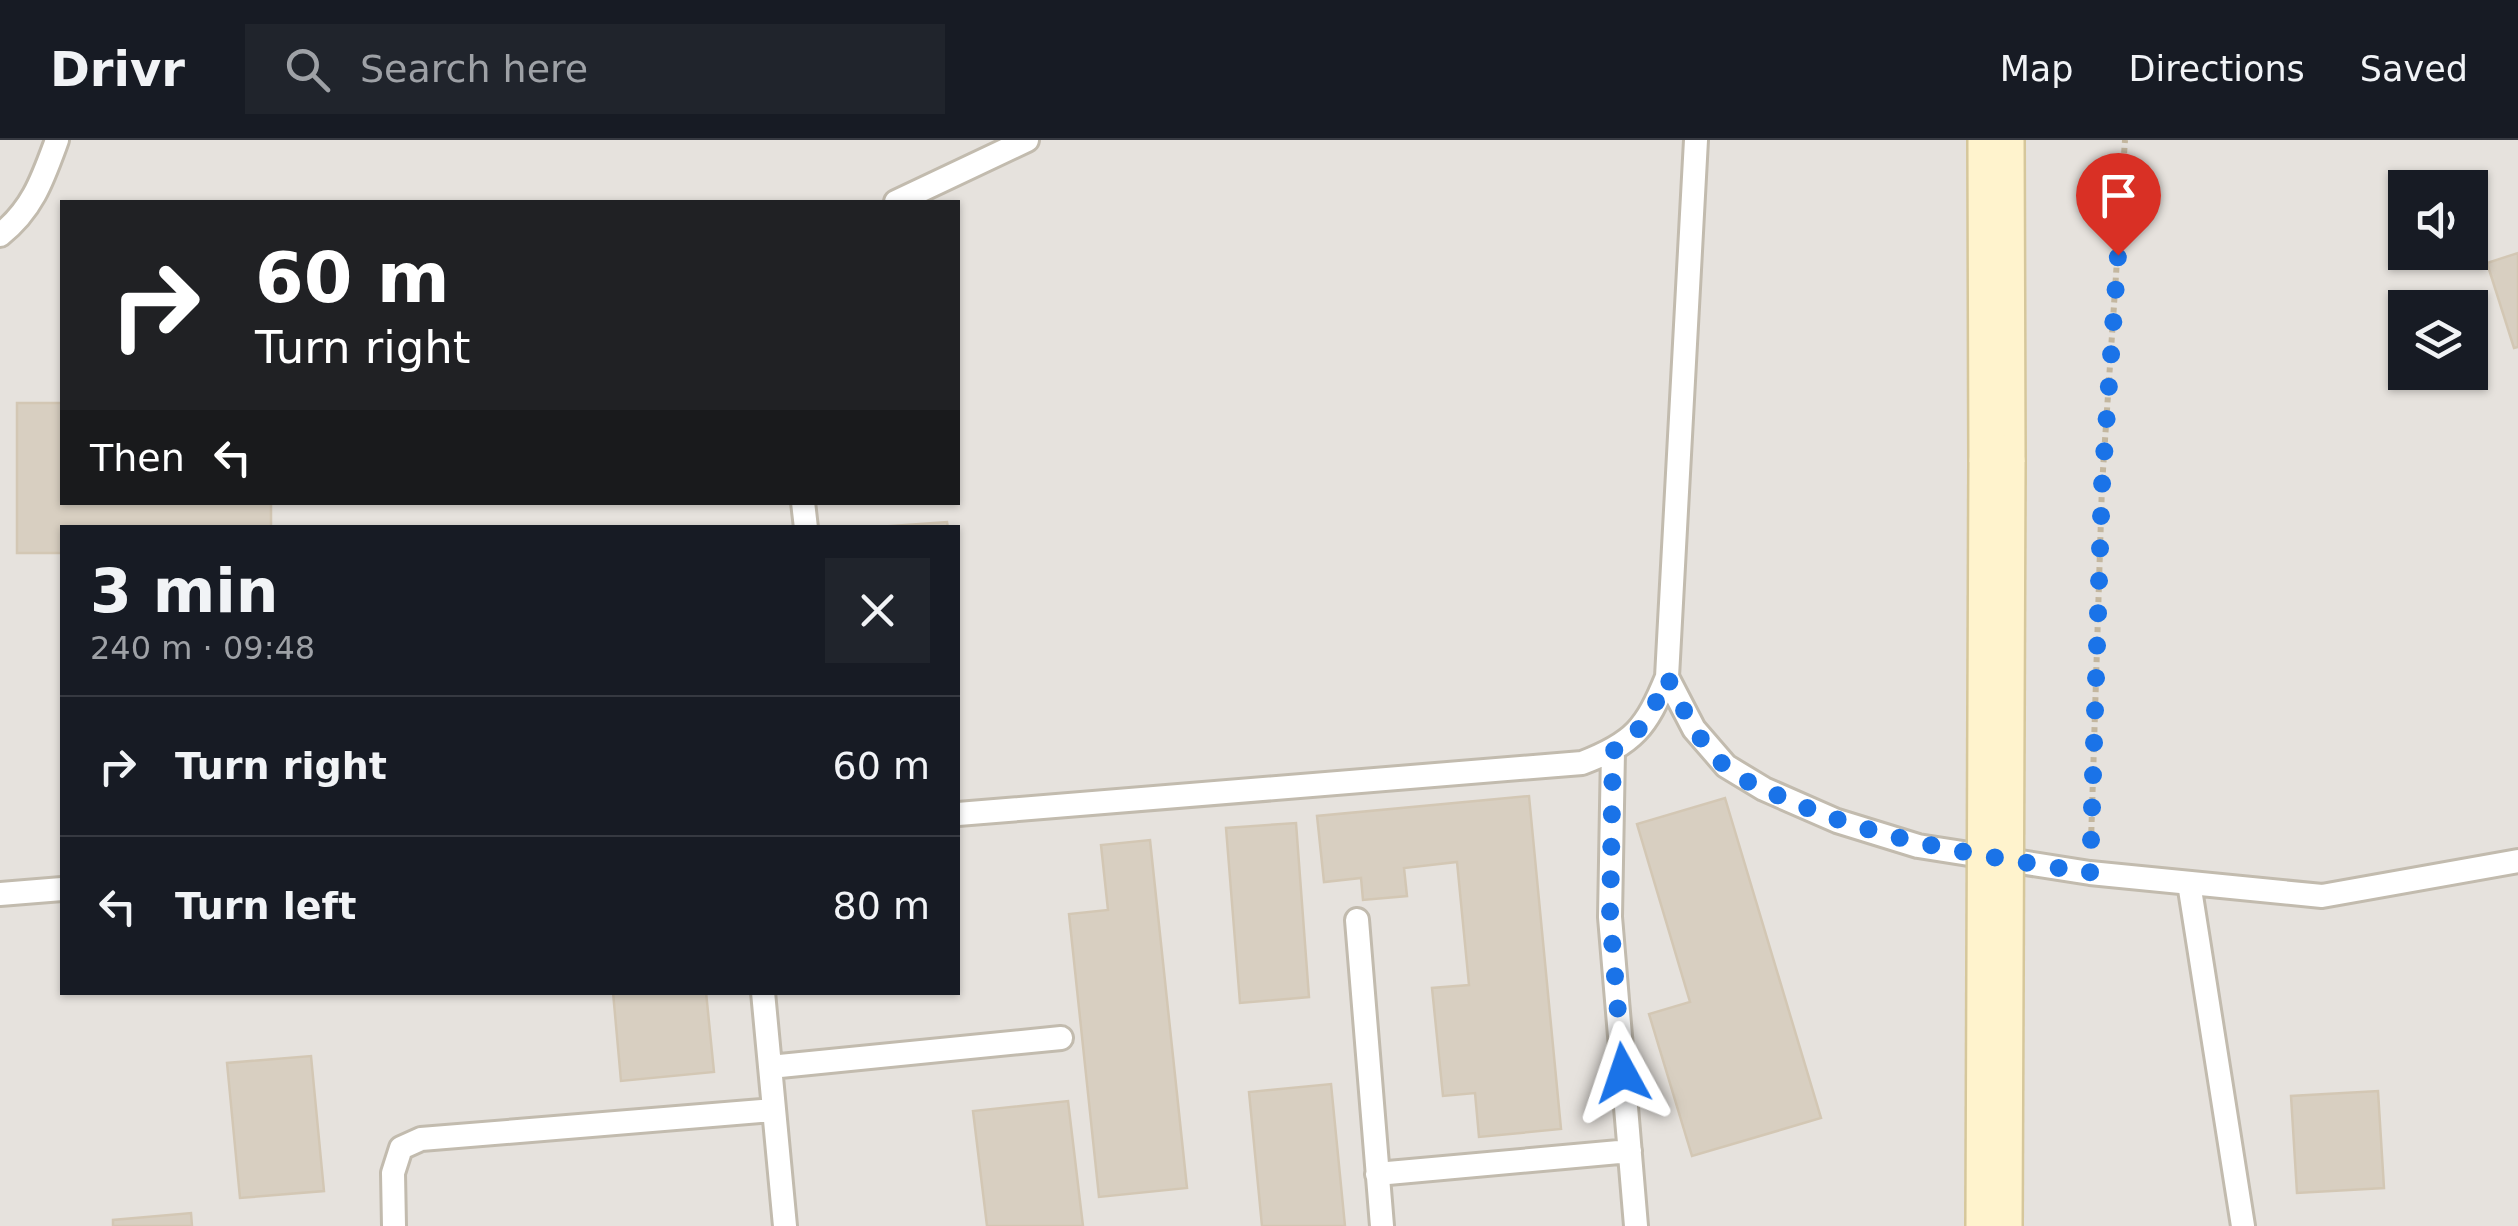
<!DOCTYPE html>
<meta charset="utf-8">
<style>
body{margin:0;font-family:"DejaVu Sans",sans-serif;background:#20242c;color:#f1f3f6;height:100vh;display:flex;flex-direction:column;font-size:38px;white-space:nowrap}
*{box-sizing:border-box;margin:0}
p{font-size:32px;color:#9ea1a6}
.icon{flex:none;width:55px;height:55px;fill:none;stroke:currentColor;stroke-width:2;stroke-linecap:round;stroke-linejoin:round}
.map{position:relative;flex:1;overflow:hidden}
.side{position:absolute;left:60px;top:385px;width:900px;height:470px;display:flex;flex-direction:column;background:#171b24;border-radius:0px;box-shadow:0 2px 8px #0004}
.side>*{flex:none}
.guide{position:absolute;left:60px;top:60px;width:900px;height:305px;border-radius:0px;box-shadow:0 2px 8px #0004;background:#202124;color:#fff;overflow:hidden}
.controls{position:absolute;left:2388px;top:30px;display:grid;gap:20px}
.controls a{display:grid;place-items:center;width:100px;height:100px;border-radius:0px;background:#171b24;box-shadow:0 2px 8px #0004;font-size:50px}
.pin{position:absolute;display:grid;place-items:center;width:85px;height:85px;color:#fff;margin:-102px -42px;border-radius:50% 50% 50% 0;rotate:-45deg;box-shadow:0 0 10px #0007}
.pin .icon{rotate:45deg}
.me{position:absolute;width:110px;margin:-55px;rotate:355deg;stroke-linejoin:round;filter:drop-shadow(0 0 8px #0008)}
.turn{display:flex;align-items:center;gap:35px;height:210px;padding:0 30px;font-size:45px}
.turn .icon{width:130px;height:130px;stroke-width:2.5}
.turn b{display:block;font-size:70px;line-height:85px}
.then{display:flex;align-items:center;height:95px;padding:0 30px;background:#0003;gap:20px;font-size:38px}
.round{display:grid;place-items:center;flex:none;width:105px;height:105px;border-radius:0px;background:#20242c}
.head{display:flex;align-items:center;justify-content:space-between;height:170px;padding:0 30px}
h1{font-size:60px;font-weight:800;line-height:75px}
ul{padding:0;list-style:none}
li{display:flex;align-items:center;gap:30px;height:140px;padding:0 30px;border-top:2px solid #363941}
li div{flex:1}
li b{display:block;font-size:38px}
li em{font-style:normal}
header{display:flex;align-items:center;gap:60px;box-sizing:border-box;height:140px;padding:0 50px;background:#171b24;border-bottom:2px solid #363941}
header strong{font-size:48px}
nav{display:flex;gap:55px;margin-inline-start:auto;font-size:35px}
.search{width:700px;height:90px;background:#20242c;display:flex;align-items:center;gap:25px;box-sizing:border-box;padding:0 35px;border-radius:0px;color:#9ea1a6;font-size:38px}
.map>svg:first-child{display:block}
</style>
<header>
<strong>Drivr</strong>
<div class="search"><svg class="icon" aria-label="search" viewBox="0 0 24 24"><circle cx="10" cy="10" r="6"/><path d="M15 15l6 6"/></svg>Search here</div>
<nav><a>Map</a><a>Directions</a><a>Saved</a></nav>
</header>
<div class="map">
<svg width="2518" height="1086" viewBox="0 0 2518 1086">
<rect width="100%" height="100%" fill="#f6f3ec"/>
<path fill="#e6e2dd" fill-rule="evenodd" d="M0,0H2518V1086H0ZM2405,48H2470V112H2405ZM62,62H958V362H62ZM2405,168H2470V232H2405ZM62,388H958V852H62Z"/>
<path fill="#d8cfc1" stroke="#d3c7b4" stroke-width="2.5" d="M2518,113V207L2514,208L2487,123Z
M17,263H62V362H271V388H62V413H17Z
M947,382L948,388H863Z
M1529,656L1561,989L1479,997L1475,953L1443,956L1432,848L1469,845L1457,722L1404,728L1407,756L1363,760L1361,738L1324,742L1317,676Z
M1725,658L1821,978L1692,1016L1649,874L1690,862L1637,684Z
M1296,683L1309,857L1240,863L1226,688Z
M1150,700L1187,1048L1099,1057L1069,774L1108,770L1101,705Z
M613,852H706L714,932L621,941Z
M311,916L324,1051L240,1058L227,923Z
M1331,944L1345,1086H1262L1249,952Z
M2378,951L2384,1048L2297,1053L2291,956Z
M1068,961L1083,1086H987L973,971Z
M191,1073L192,1086H113V1080Z"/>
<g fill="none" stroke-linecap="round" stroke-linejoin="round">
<defs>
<path id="lane" d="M896,62L1027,0
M0,95C33,69 43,38 57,0
M803,362L806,388
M1667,537L1694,589L1726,626L1764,649L1837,681L1918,706L2090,733L2322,756L2518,721
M1613,611L1610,777L1636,1086
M958,674L1582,623C1634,603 1646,588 1667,537L1696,0
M2189,743L2243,1086
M0,754L62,749
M1357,780L1382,1086
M763,852L785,1086
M770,927L1061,898
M1377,1034L1630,1011
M394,1086L393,1033L401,1008L421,999L774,970"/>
<path id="secondary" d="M1996,0L1997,322"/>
</defs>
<use href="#lane" stroke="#c2bbae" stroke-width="28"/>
<use href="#secondary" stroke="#d6c79b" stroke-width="60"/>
<path stroke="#c4b79f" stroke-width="6" stroke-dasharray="5 5" stroke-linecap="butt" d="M2091,702L2102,345L2125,0"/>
<use href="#lane" stroke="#fff" stroke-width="22"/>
<use href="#secondary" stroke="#fff3cd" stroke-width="55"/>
<defs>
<path id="secondary-bridge" d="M1994,1086L1997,322"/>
</defs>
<use href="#secondary-bridge" stroke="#d6c79b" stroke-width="60" stroke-linecap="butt"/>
<use href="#secondary-bridge" stroke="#fff3cd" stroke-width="55"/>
</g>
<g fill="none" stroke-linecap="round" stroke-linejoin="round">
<path stroke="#1a73e8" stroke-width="18" stroke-dasharray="0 32.4" d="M1623,933L1610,776L1613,611C1643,592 1654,569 1667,537C1683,568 1698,603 1725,626C1744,643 1771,652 1793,662C1889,704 1988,716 2090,733L2102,345L2118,115"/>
</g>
</svg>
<div class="controls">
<a><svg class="icon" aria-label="sound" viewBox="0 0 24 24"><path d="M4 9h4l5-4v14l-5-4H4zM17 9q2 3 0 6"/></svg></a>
<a><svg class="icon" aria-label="layers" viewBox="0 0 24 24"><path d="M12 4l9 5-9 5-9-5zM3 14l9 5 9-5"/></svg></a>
</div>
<div class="pin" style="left:2118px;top:115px;background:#d93025"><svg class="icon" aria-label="arrive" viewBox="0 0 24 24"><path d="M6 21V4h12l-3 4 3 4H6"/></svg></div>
<svg class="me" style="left:1623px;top:933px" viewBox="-20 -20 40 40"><path d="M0-17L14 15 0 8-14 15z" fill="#1a73e8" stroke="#fff" stroke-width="4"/></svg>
<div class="guide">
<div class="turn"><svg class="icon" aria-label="right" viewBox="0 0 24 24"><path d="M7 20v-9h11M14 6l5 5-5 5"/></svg><div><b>60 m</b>Turn right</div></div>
<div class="then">Then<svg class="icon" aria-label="left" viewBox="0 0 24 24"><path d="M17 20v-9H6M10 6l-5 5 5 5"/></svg></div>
</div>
<section class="side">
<div class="head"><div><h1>3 min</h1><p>240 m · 09:48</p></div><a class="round"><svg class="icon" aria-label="close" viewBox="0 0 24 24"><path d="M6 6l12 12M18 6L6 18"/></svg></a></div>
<ul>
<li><svg class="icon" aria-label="right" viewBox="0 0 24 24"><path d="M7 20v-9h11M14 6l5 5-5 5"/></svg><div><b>Turn right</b></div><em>60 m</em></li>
<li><svg class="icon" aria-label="left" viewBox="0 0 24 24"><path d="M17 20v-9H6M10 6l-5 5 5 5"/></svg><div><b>Turn left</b></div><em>80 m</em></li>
</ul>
</section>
</div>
